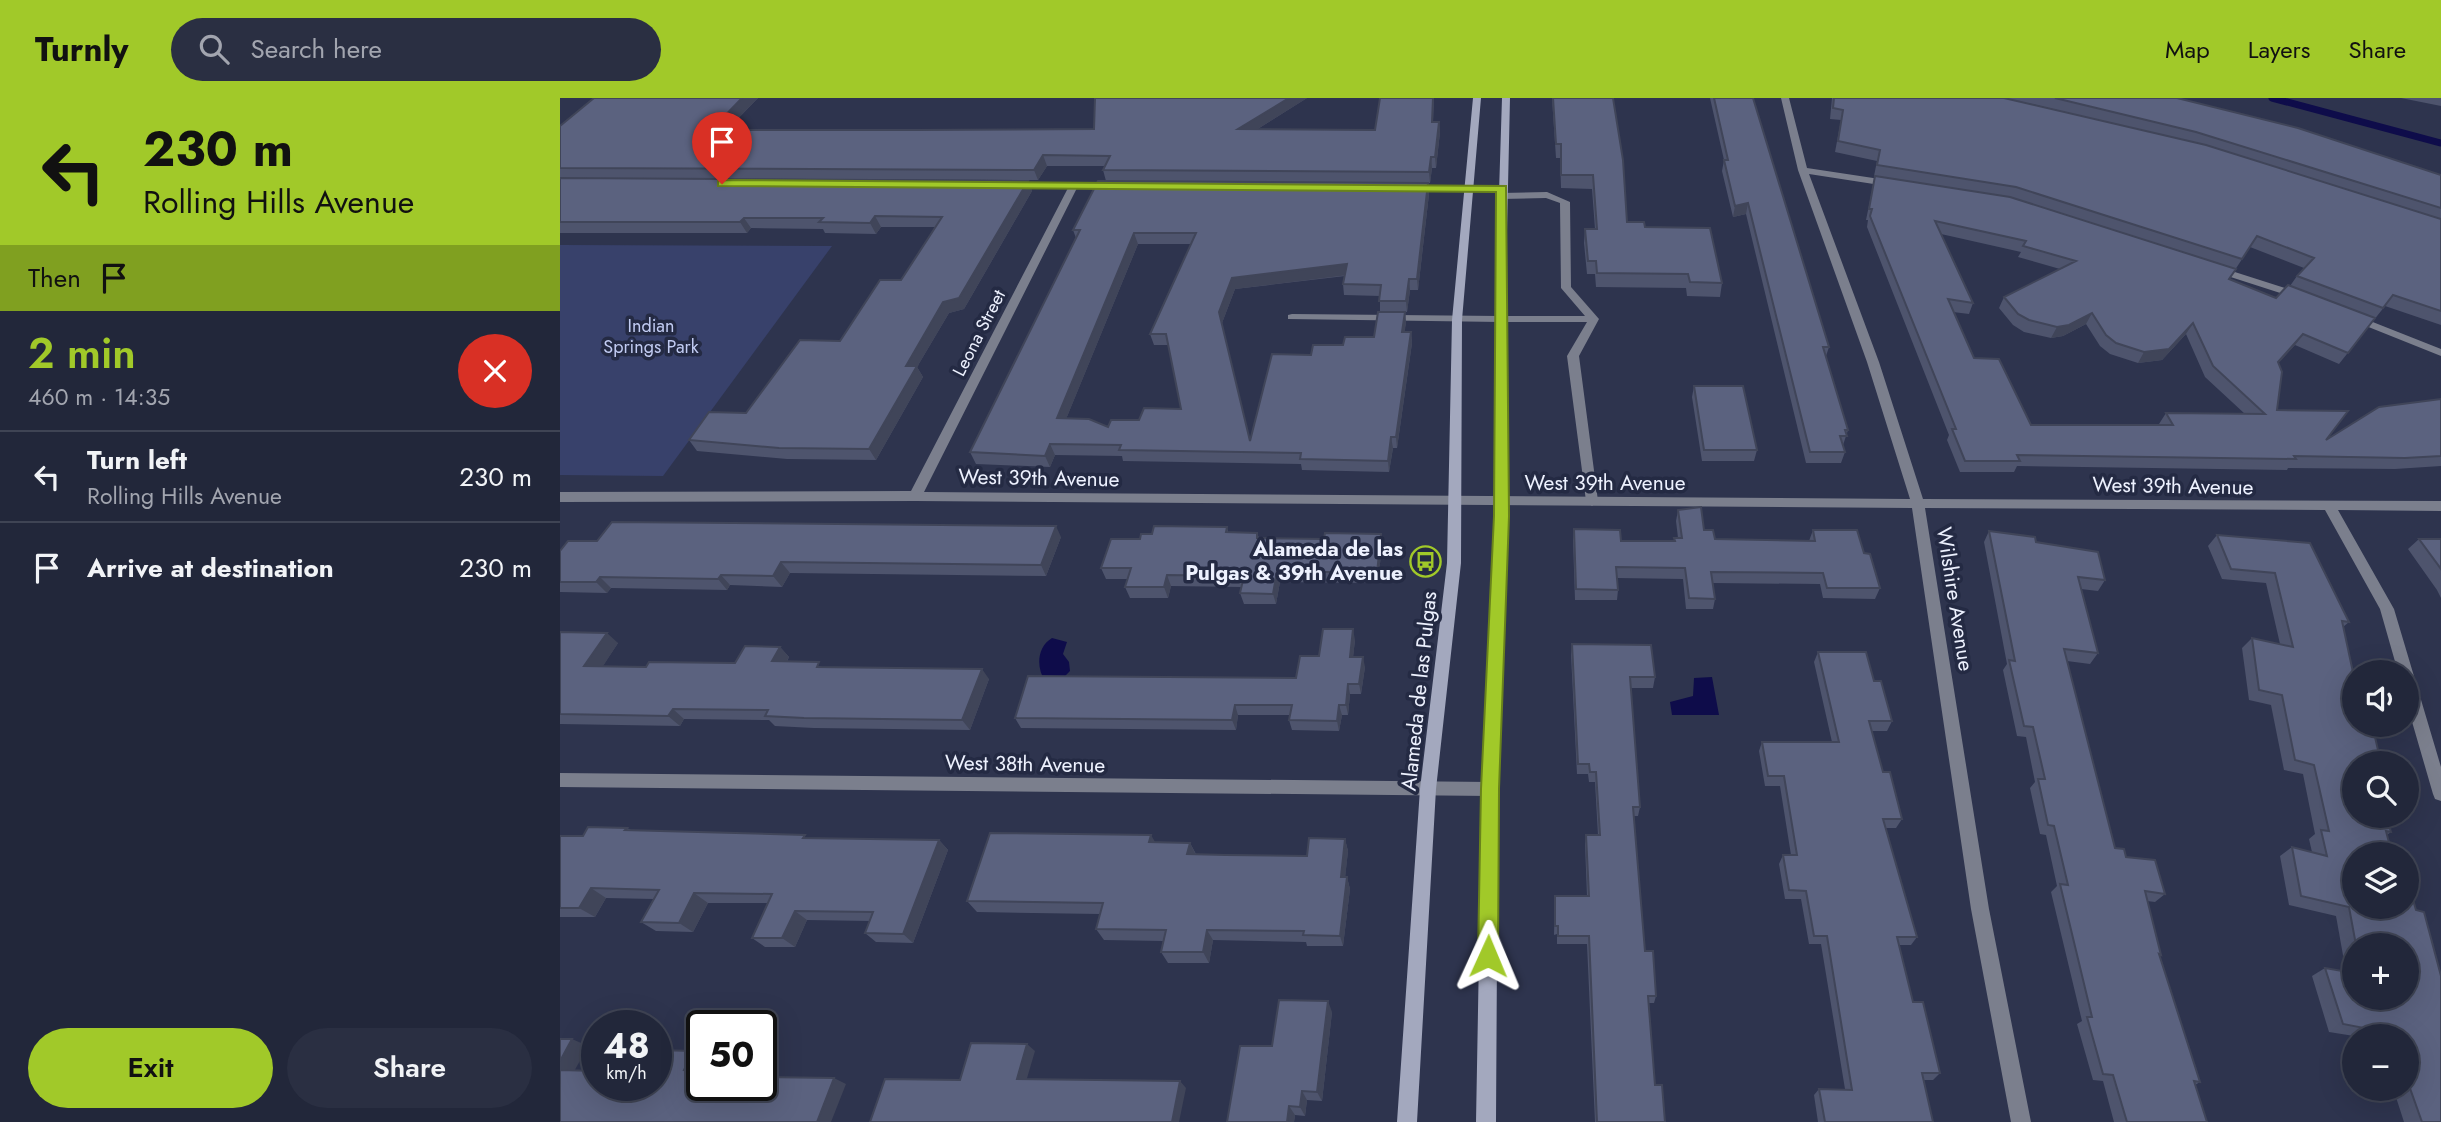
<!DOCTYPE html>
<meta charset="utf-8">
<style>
body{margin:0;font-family:Jost,sans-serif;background:#2a2f42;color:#f1f3f6;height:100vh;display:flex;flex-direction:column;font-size:26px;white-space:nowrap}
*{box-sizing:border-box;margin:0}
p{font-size:23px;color:#a2a5af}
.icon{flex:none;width:38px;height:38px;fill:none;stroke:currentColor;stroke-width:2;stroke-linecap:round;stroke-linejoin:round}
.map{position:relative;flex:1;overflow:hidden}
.details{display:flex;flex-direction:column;background:#22273a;width:560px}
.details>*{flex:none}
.hud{background:#a1c929;color:#111;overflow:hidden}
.buttons{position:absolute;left:1782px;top:562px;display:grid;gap:14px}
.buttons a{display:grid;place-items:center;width:77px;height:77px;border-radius:50%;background:#22273a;box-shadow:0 7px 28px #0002,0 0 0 2px #3f4454;font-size:35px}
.speed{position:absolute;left:21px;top:912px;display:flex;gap:14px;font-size:35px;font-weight:700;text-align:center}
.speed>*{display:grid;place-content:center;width:91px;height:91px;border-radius:50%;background:#22273a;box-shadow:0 7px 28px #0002,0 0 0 2px #3f4454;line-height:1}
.speed small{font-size:18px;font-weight:400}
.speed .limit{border:4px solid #111;border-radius:10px;background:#fff;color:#111}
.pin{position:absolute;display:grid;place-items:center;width:60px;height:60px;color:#fff;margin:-72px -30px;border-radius:50% 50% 50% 0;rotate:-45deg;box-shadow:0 0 7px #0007}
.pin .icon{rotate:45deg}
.me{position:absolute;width:77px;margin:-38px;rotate:1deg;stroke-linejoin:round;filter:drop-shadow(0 0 5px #0008)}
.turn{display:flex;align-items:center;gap:24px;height:147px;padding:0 28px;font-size:32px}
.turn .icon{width:91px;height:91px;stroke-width:2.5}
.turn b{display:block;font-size:49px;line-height:60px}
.then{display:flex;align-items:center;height:66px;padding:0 28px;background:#0003;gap:14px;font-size:26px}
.round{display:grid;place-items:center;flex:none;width:74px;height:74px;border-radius:37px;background:#2a2f42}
.head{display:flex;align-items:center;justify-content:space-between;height:119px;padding:0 28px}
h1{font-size:42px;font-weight:600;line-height:52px;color:#a1c929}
.primary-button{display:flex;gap:14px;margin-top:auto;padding:14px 28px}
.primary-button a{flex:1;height:80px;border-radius:42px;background:#a1c929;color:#111;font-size:28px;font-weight:600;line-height:80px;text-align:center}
.primary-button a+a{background:#2a2f42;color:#f1f3f6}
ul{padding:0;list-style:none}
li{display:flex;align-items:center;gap:21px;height:91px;padding:0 28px;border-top:2px solid #3f4454}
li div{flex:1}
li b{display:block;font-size:26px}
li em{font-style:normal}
header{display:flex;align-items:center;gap:42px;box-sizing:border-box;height:98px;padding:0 35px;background:#a1c929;color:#111}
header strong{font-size:33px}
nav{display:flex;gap:38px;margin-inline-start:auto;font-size:24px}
.search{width:490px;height:63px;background:#2a2f42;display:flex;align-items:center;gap:18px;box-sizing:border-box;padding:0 24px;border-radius:38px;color:#a2a5af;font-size:26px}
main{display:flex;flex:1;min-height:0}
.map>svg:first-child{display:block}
</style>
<header>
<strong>Turnly</strong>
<div class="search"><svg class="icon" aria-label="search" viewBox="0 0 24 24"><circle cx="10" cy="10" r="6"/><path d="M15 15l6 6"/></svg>Search here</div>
<nav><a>Map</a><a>Layers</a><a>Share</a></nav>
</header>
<main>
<section class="details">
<div class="hud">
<div class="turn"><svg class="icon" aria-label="left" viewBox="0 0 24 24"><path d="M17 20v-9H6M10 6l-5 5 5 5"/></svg><div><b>230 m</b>Rolling Hills Avenue</div></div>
<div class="then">Then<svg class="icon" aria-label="arrive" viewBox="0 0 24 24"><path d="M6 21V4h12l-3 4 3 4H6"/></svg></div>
</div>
<div class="head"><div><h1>2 min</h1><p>460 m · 14:35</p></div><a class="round" style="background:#d93025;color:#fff"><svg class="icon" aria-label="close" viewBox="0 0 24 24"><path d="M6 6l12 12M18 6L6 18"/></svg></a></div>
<ul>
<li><svg class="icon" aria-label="left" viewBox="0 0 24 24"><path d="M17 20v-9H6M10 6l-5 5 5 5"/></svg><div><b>Turn left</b><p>Rolling Hills Avenue</p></div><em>230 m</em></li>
<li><svg class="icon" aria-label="arrive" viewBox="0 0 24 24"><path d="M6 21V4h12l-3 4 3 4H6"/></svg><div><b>Arrive at destination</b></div><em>230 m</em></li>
</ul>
<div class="primary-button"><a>Exit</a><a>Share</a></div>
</section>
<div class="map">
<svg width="1881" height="1024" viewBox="0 0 1881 1024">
<rect width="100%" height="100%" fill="#2e344e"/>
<path fill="#38416b" d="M0,147L272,148L103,378L0,377Z"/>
<path fill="#0e0c4a" d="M492,540L507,544L503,556L509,564L510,573L503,580L485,583C476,569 477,549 492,540Z
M1152,579L1159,617H1112L1110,604L1133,598L1134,580Z"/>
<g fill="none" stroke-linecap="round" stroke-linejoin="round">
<path stroke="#0e0c4a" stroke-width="7" d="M1712,0L1881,45"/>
<path fill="#7b7f8d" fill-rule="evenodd" d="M987,94L1010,104L1011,189L1039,221L1019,258L1038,403L1032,408L1026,403L1007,258L1027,224H940L935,221L940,218H1025L1001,190L1000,105L986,100L941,101L936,98L941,95Z"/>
<path fill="#7b7f8d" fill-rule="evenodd" d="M1221,0H1229L1247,70L1333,83L1338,86L1333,89L1249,76L1319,264L1363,401L1881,403V413L1778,412L1834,511L1881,669V703L1875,701L1873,696L1846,603V574H1838L1820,511L1765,412L1365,410L1429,811L1471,1024H1451L1411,811L1352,410L355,403L0,404V394L351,393L508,90L450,89L448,87L453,84L552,85L557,88L552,91L517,90L364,394L1350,401L1307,264L1238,72Z
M852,87L942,88L947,91L942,94L849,92L847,90Z
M1656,168L1744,196L1745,198L1744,200H1736L1652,173L1651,171Z
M732,216L940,218L945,221L940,224L728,221V217Z
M1795,217L1881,251V258L1791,222L1790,220Z
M0,675L930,684L936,686L938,691L936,696L930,698L0,689Z"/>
<path fill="#a3a8be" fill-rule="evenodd" d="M913,0H921L902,222L901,465L876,691L857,1024H837L860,691L887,465L892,222Z
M942,0H950L945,221L947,418L938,691L936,1024H916L922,691L935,418V221Z"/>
</g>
<path fill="#4e546d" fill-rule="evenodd" d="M34,0H198L167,32H354L534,31L535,0H747L696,32H815L820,0H874L873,24H879L880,34L876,70H872L870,85L546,83L543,72L545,68H487L478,82L59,80L468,83L472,93L404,211L389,215L357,269L363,279L316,362L227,361L137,353L129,342L186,315L280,243L341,182L375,129H321L316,136L265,135L263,131L191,130L187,135H0V28Z
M992,0H1053L1067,124L1085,129L1162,185L1160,199L1127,198L1126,190L1036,189L1035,176H1027L1024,145L1025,131H1035L1032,91L1001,90L1000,60H996Z
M1150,0H1193L1269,249L1266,258L1288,332L1283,347L1285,354L1281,365H1246L1186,116L1173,119L1162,73L1164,62Z
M1272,0H1617L1881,77V227L1825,208L1779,266L1735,247L1718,265L1717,312L1766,342L1881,301V368L1835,371L1728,370L1727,372L1457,368L1454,374H1400L1387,342L1389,337L1307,129L1308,122H1306L1315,78H1314L1317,63L1275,54L1281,22L1270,21ZM1465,5L1472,6L1538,22ZM1381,136L1461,154L1458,159L1500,171L1444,199L1439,210L1453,227L1464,234L1491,240L1503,238L1526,226L1540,248L1550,256L1578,265L1602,262L1626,236L1645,279L1685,316L1606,315L1599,326V327H1471L1414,260L1393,214L1409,216L1413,205ZM1690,149L1744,170L1737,178L1730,188L1716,200L1669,181Z
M1841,0H1881V8Z
M868,85L869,96L858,192H850L847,214H845L846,225L844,234H851L852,245L837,350H833L829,374L742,372L741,366L563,363L562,358L495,357L490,369L416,366L410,354L516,140L513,132ZM578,146H631L590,236L594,247H608L621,311L579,322L548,329L506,321ZM785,178L783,186L784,197L820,198V214L814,239L783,247L751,257L690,343L662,225L675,191Z
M1134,288L1197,352L1194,363H1142L1132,299Z
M1118,412L1155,441L1249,443L1253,432L1304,455L1320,490L1315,501L1263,500L1260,486L1153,485L1155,501L1153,511H1126L1123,481L1057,480L1058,492L1057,502H1015L1013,442L1014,431L1061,443H1114V440H1118L1116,423Z
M667,429L668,434L697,435L699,440L822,446L818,485L720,484L716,506H684L680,495L682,489L611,488L608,500H570L565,489L568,481H546L541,470L580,441L592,436Z
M1429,433L1545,482L1538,493L1521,491L1538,555L1530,566L1507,563L1555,750L1566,759L1605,796L1595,804L1587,803L1601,857L1599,858L1640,984L1635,987L1647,1024H1554L1543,983L1533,982L1517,926L1522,923L1491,794L1497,788L1486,737L1480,736L1470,690L1475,684L1466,639L1457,638L1443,572L1447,566L1424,444Z
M1657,437L1789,524L1783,529L1794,665L1831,734L1827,737L1881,1024H1844L1833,990H1846V938H1794L1769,934L1752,878L1765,870L1786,874L1776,818L1729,807L1720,758L1732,749L1752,754L1749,741L1755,736L1743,676L1724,672L1711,607L1689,602L1682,550L1692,540L1720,546L1706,485L1662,481L1648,448ZM1794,847H1846L1794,900Z
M501,439L486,478L230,475L222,489L170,487L167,492L51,490L47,495L0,494V453L37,443Z
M1859,441H1881V500L1877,492L1848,451Z
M0,534L58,545L42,569H86L175,565L220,549L229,559L227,564L263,569L429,581L410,632L254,630L215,628L209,622L124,621L120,628L0,626Z
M795,542L793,559L805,569L801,596H790L788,617H782L779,633L732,632L729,622L730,617H678L676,632L461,630L455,620L736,580L759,558Z
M1012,546L1095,579L1093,590H1071L1080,709L1078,718H1074L1085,853L1096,898L1094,905H1089L1095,987L1105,1024H1035L1027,846H997V836L994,837L995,798H1027L1025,746L1026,737H1038L1035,684H1029L1028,676H1017L1011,557Z
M1258,554L1314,583L1332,623L1327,633H1312L1323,674L1342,721L1336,730H1326L1357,839L1351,847H1339L1353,904L1380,975L1373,982H1364L1373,1024H1258L1254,997L1259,991H1285L1261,846H1249L1241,801H1225L1219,766L1223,757H1231L1220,688H1205L1199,653L1202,644H1272L1254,564Z
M67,730L71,732L248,740L379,742L388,752L353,845L316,844L305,835L310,823L247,822L235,849H205L192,840L208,805H148L133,834L96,833L81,824L94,801L46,800L35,819H0V738H23Z
M785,741L788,753L785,779H787L790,791L783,848H747L746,844L653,842L649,865H608L601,854L603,843L544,842L536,831L540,816L417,814L407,803L595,744L630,745L636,756L747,758Z
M772,914L762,1003L747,1002L745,1018L735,1017L734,1024L712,948Z"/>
<path fill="#404559" d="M182,0H198L157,42L151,32Z
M729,0H747L680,42L678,31Z
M879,24L880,34L876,70L875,59Z
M483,57L487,68L478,82L474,72Z
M871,59L872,70L870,85L869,74Z
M468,83L472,93L404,211L389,215L357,269L363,279L316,362L309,351L346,268L383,204Z
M868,85L869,96L858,192L857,181Z
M1188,105L1186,116L1173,119L1175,108Z
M315,118L321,129L316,136L310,125Z
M184,120L191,130L187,135L180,124Z
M574,135L578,146L502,331L497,320Z
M787,166L788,177L675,191L662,225L659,214L672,180Z
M849,181L850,192L847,214L846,203Z
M845,214L846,225L843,245L842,234Z
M1532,215L1526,226L1503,238L1491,240L1497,229Z
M1633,225L1626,236L1602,262L1578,265L1584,254Z
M851,234L852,245L837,350L836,339Z
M1743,236L1735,247L1710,275L1718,264Z
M831,339L833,350L829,374L828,363Z
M490,346L495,357L490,369L485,358Z
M496,428L501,439L486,478L481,467Z
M821,436L822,446L818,485L817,475Z
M221,464L230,475L222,489L213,478Z
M717,473L720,484L716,506L713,496Z
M161,477L170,487L167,492L158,481Z
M607,477L611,488L608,500L604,489Z
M40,479L51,490L47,495L36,484Z
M793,531L795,542L792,569L790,559Z
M47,535L58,545L36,579L24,568Z
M220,549L229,559L221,574L212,563Z
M803,559L805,569L801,596L799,586Z
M422,571L429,581L410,632L402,622Z
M788,586L790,596L788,617L786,607Z
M675,607L678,617L676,632L672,622Z
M779,607L782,617L779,633L777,623Z
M113,611L124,621L120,628L108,618Z
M591,737L598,749L589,744Z
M785,741L788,753L784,791L781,779Z
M379,742L388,752L353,845L343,836Z
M630,745L636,757L627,756Z
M787,779L790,791L783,848L780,838Z
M31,790L46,800L35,819L19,810Z
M134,795L148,805L133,834L119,825Z
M235,813L247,822L235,849L222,840Z
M647,832L653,842L649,865L643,854Z
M768,903L772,914L762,1003L757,994Z
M12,941L28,948L11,979L0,974V963Z
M467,946L475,953L465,987L457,981Z
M133,953L142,957V971L138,979L124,972Z
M274,980L286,986L271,1024H257Z
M620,983L626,990L619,1024H612Z
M742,993L747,1002L745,1018L740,1009Z
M729,1008L735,1017L734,1024H727Z"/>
<path fill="#5b627f" stroke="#404559" stroke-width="2" fill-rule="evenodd" d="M34,0H182L151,32H354L534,31L535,0H729L678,31L815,32L820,0H873L872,24H879L875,59H871L869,74L543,72L550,58L483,57L474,72L0,70V28Z
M993,0H1053L1063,62L1067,124H1084L1085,129L1150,130L1162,185L1130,184L1128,176L1037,175L1036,163H1028L1025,131H1037L1033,77H1001V46H996Z
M1154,0H1193L1269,249H1263L1288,332H1285L1287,338H1280L1285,354H1250L1188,105L1175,108L1164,62H1168Z
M1274,0H1444L1646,47L1881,121V213L1833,197L1823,210L1737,178L1754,160L1697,138L1682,161L1456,89L1317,67L1320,52L1278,43L1283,12L1273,10Z
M1495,0H1617L1738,30L1881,77V110L1636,34Z
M1315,78L1450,99L1676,171L1669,181L1716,200L1728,187L1815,220L1788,255L1743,236L1718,264L1722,274L1717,312L1788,313L1766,342L1819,309L1881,301V358L1845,360L1734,358L1736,361L1457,357L1460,363H1405L1392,331H1396L1310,118L1312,111H1309ZM1375,123L1466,143L1463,148L1516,163L1444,199L1458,216L1469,222L1497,229L1509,227L1532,215L1546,237L1556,245L1584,254L1609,251L1633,225L1653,268L1705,316L1606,315L1613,327H1471L1439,261L1414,260L1388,201L1413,205Z
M0,80L468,83L399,200L383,204L346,268H357L309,351L219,350L129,342L149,314L186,315L240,242L280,243L320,182H341L382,119L315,118L310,125L259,124L263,120H184L180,124H0Z
M538,83L868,85L857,181H849L846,203H819L821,187L783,186L787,166L672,180L659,214L690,343L712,256L751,257L753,247H783L785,239H814L818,214H845L842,234H851L836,339H831L828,363L740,361L741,355L559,352L561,347L490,346L485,358L410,354L520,132H513ZM574,135H636L590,236H606L621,311L584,310L579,322H551L548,329L529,321L497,320Z
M1134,288H1183L1197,352H1144Z
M1141,409L1144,432H1153L1155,441L1255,443L1253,432H1297L1304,455L1310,456L1320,490H1267L1263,475L1151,474L1155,501L1129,500L1125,470L1056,469L1058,492L1016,491L1014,431L1060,432L1061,443H1115L1114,440H1122L1118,412Z
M52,424L496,428L481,467L221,464L213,478L161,477L158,481L40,479L36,484H0V453L8,443H37Z
M594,428L667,429L666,434L697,435V440L764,441L765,435L821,436L817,475L717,473L713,496L680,495L684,478L607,477L604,489H565L571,470H541L551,441H580L581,436H592Z
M1429,433L1475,439L1476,444L1538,454L1545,482L1518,479L1538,555L1504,551L1555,750L1564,751L1566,759L1595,762L1605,796L1585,793L1601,857L1599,856L1640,984L1634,983L1647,1024H1567L1553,977L1543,976L1527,919H1532L1500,786L1508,787L1494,728L1488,727L1478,681H1485L1473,629L1464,628L1449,562L1455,563Z
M1657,437L1750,445L1789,524L1782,523L1794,579V626H1812L1821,665H1794V718H1826L1831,734L1826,733L1832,756H1794V808H1846V794L1851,795L1856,812L1864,814L1881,878V1024H1862L1846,979V938H1826L1825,934L1783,926L1765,870L1794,875V900H1846V847H1796L1789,809L1741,798L1732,749L1767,758L1761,732L1769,733L1754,667L1735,662L1722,597L1699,592L1692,540L1733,549L1715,475L1671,471Z
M1859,441H1881V471Z
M763,531H793L790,559H803L799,586H788L786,607H779L777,623L729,622L732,607H675L672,622L455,620L468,578L736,580L740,558H759Z
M0,534L47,535L24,568L86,569L89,564L175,565L185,548L220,549L212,563L259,564L257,569L422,571L402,622L244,620L205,618L208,612L113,611L108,618L0,616Z
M1012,546L1091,547L1095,579H1070L1080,709H1073L1085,853H1093L1096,898H1088L1095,987H1102L1105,1024H1037L1029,838H998V828H995V798H1029L1026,737H1040L1036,674H1030L1029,666H1018Z
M1258,554H1306L1314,583H1321L1332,623H1309L1323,674H1330L1342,721H1323L1357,839H1337L1353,904H1363L1380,975H1362L1373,1024H1265L1259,991L1292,992L1267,838H1254L1246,793L1229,792L1223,757H1237L1224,678H1208L1202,644H1279Z
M28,729L67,730L65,732L245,737L243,740L379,742L343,836L305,835L313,814L235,813L222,840H192L212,796L134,795L119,825L81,824L99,792L31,790L19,810H0V738H23Z
M430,735L591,737L589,744L630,745L627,756L666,757L747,758L749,740L785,741L781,779H787L780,838L743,837L744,833L647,832L643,854H601L606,832L536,831L543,805L407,803Z
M719,902L768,903L757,994L742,993L740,1009L729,1008L727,1024H667L680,948H712Z
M0,941H12L0,963Z
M411,945L467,946L457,981L620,983L612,1024H310L325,981L400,982Z
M96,952L133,953L124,972L142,973V987H201V979L274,980L257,1024H0V972L37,973V987H96Z"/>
<path fill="#a1c929" stroke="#69831b" stroke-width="2" d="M162,82L946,88L949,418L939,691L938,858L935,865L928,868L921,865L918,858L921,691L934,418L936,94L158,88V83Z"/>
<defs>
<symbol id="bus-ring" viewBox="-11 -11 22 22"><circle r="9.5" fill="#242a43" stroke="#a1c929" stroke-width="1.5"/><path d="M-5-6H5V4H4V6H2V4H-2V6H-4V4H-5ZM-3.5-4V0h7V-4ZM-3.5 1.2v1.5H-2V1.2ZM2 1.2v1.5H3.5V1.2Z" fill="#a1c929"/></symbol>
</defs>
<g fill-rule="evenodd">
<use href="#bus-ring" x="848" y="446" width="35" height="35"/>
</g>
<g text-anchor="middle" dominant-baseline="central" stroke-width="7" stroke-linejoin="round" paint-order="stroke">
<g font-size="18" fill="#c2ccf3" stroke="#242a43">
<text x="91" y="228">Indian<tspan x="91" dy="21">Springs Park</tspan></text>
</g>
<g font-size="18" fill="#edf1fe" stroke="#242a43">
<text transform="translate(419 235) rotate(-63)">Leona Street</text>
</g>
<g font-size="21" fill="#edf1fe" stroke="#242a43">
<text transform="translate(479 380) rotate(1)">West 39th Avenue</text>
<text x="1045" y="385">West 39th Avenue</text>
<text transform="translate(1613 388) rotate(1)">West 39th Avenue</text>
<text transform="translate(1395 501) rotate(81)">Wilshire Avenue</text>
<text transform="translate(859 593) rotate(-84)">Alameda de las Pulgas</text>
<text transform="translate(465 666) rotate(1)">West 38th Avenue</text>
</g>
<g font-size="21" font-weight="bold" fill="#edf1fe" stroke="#242a43" text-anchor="end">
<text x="843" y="451">Alameda de las<tspan x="843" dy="24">Pulgas &amp; 39th Avenue</tspan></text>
</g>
</g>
</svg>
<div class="buttons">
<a><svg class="icon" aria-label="sound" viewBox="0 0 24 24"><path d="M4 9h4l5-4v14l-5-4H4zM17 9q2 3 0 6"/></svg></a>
<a><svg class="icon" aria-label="search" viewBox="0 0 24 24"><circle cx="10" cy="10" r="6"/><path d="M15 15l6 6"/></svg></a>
<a><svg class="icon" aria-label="layers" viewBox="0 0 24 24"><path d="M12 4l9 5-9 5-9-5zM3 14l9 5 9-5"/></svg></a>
<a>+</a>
<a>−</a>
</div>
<div class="speed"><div>48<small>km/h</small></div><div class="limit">50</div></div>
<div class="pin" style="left:162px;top:86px;background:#d93025"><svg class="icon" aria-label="arrive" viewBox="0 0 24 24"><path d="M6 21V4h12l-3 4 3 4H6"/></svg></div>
<svg class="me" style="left:928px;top:858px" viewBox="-20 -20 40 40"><path d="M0-17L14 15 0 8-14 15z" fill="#a1c929" stroke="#fff" stroke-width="4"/></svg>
</div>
</main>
